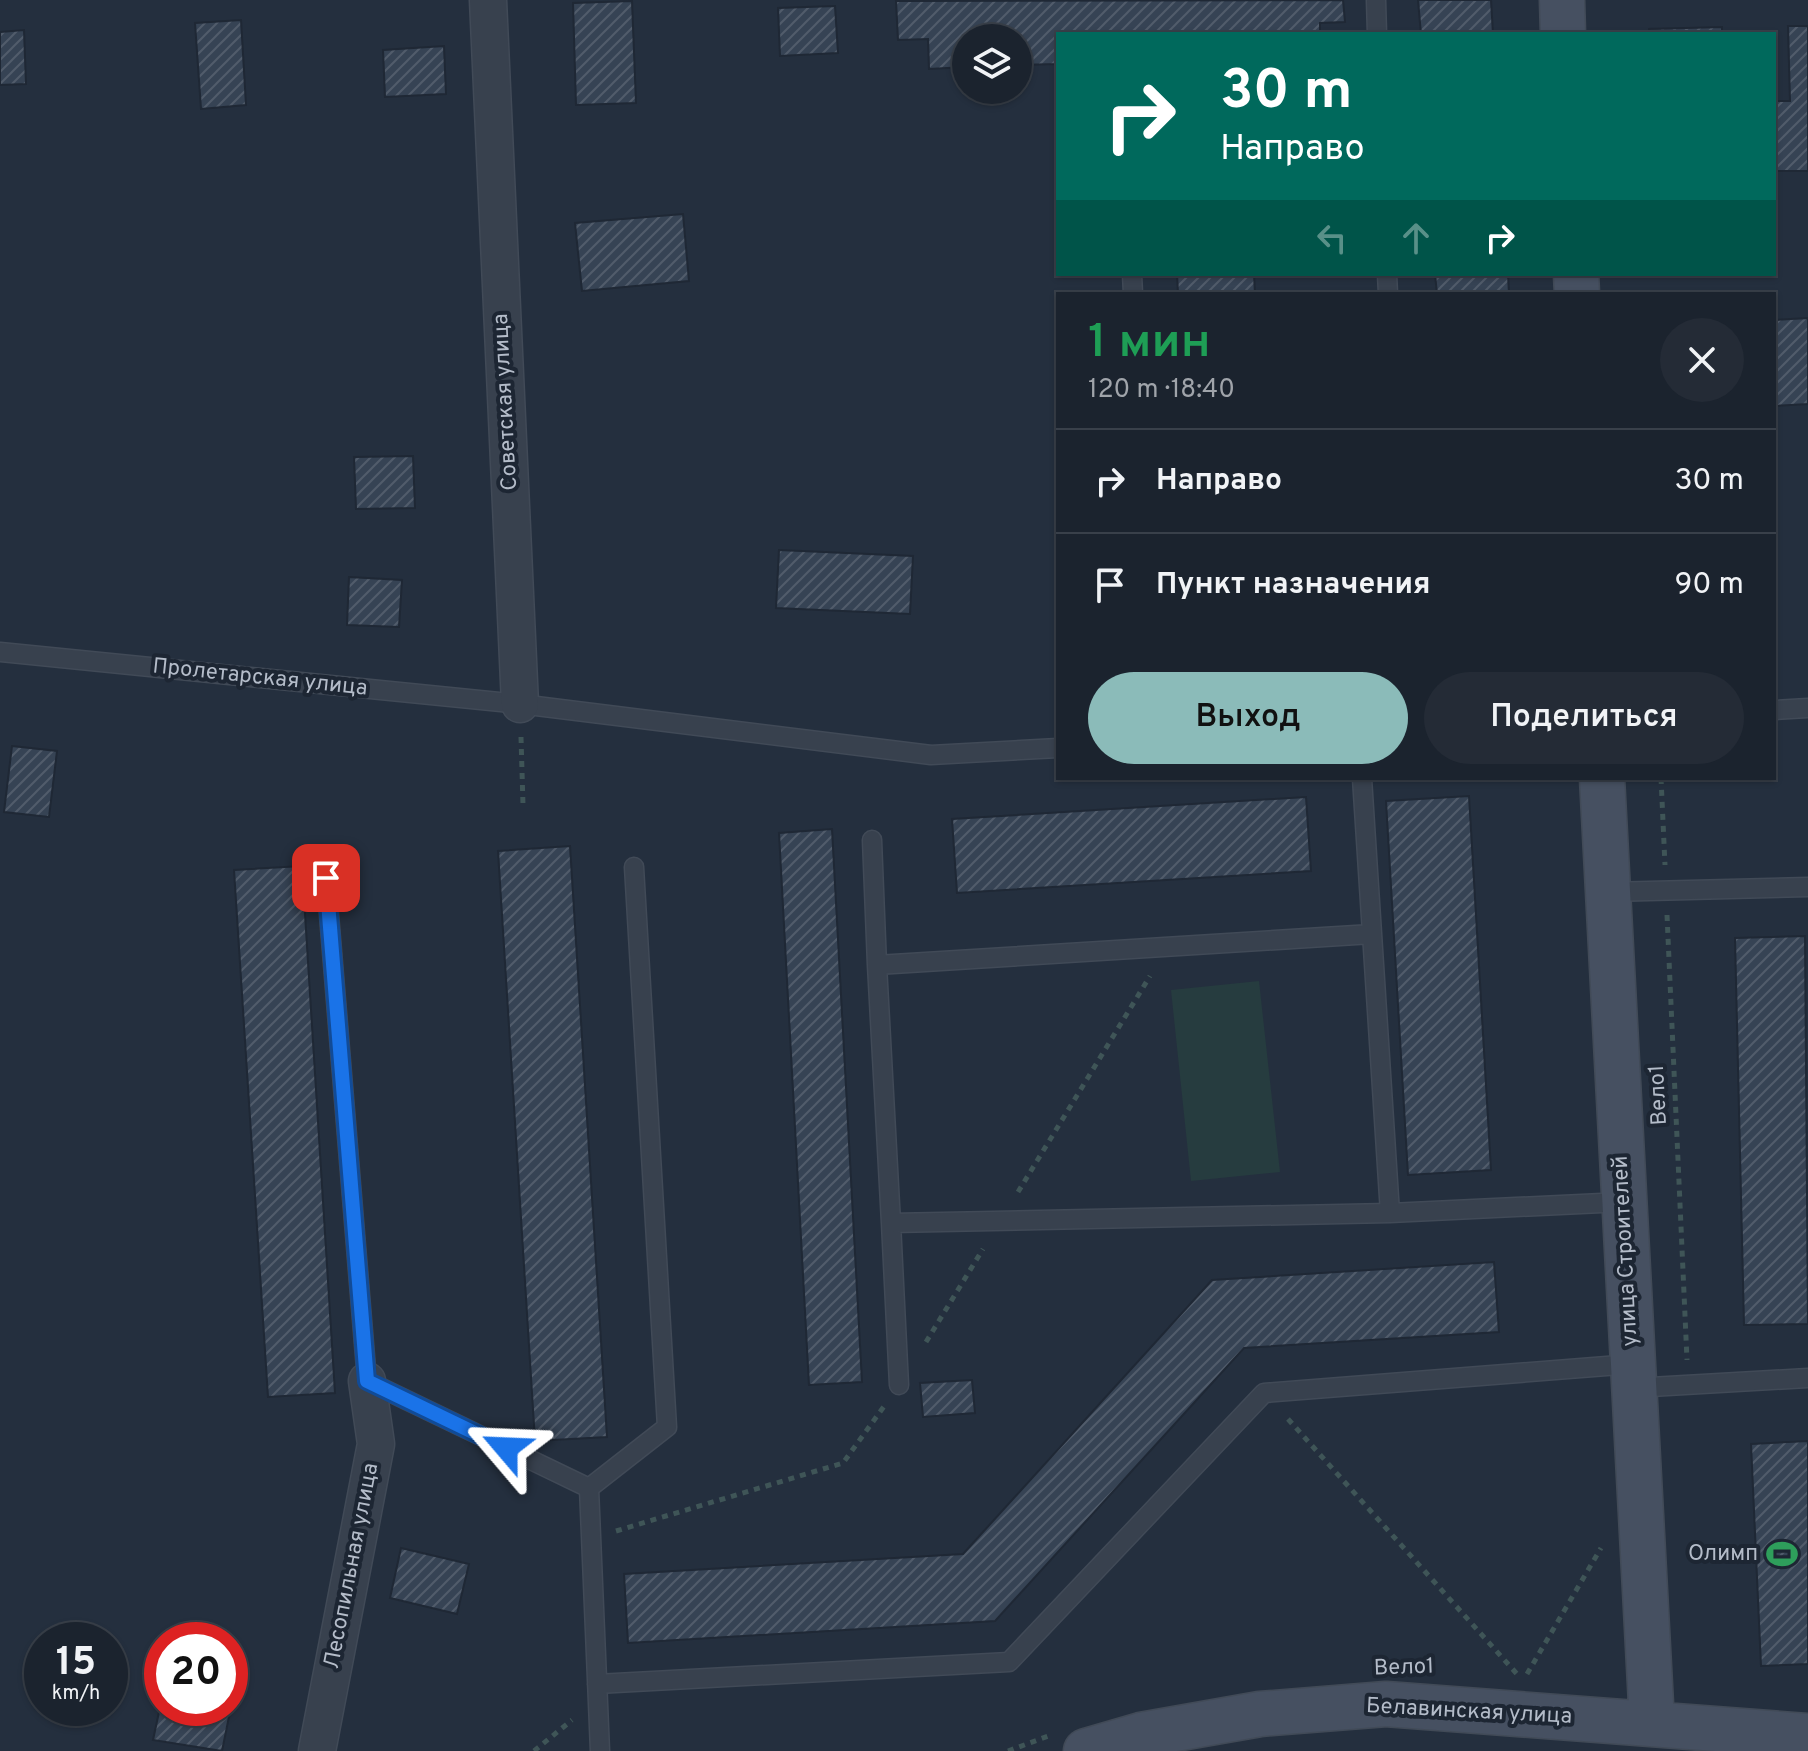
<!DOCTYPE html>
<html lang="ru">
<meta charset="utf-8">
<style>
body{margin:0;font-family:Overpass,sans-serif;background:#242b36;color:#f1f3f6;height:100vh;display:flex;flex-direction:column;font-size:30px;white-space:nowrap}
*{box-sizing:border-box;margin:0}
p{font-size:26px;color:#a0a4aa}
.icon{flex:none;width:44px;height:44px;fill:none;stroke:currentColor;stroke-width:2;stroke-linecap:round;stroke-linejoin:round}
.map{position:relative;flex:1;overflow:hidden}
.drawer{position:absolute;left:1056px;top:292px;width:720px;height:488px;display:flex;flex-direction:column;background:#1b232e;border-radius:0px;box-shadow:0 2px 6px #0004,0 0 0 2px #39404a}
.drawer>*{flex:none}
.guide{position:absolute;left:1056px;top:32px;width:720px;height:244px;border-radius:0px;box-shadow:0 2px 6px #0004,0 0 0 2px #39404a;background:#00695c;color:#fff;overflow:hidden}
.buttons{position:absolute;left:952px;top:24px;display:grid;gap:16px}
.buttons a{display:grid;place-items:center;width:80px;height:80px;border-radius:50%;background:#1b232e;box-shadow:0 2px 6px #0004,0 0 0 2px #39404a;font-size:40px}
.speed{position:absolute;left:24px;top:1622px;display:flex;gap:16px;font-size:40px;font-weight:700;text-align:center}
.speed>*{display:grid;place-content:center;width:104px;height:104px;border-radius:50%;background:#1b232e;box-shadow:0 2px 6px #0004,0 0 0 2px #39404a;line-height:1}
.speed small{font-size:20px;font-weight:400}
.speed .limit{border:12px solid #d22;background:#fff;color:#111}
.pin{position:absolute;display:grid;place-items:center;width:68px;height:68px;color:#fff;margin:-34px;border-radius:16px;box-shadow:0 4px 12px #0006}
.me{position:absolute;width:88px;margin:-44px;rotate:296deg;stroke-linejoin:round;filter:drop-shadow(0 0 6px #0008)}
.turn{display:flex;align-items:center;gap:28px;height:168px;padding:0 32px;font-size:36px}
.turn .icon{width:104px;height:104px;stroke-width:2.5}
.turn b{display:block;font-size:56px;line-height:68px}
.lanes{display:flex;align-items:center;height:76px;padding:0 32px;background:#0003;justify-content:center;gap:40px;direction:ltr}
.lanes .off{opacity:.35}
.round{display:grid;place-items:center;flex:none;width:84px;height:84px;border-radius:42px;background:#242b36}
.head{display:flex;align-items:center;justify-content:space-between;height:136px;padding:0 32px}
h1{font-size:48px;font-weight:600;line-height:60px;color:#1e9e55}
.action{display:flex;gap:16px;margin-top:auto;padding:16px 32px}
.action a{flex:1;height:92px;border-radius:48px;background:#8bbbb9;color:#111;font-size:32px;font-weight:600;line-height:92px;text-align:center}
.action a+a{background:#242b36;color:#f1f3f6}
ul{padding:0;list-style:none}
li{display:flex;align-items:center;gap:24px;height:104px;padding:0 32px;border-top:2px solid #39404a}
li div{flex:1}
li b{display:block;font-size:30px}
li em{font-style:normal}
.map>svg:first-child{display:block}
</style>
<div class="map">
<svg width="1808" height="1751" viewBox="0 0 1808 1751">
<defs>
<pattern id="building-hatch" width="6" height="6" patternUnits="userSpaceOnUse" patternTransform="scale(2)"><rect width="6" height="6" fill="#364354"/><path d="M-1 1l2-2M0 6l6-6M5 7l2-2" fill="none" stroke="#515c6b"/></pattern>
</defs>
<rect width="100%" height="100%" fill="#242f3e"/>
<path fill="#263c3f" d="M1259,981L1280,1172L1191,1181L1171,990Z"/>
<path fill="url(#building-hatch)" stroke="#1f2835" stroke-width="2" d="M1343,0L1345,22L1320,23V34H1058V64L1018,65V38H966V67L929,69L928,39L898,40L896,1Z
M1418,0H1491L1493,34H1421Z
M632,1L636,103L576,105L573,3Z
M835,6L838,53L780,56L778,8Z
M241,20L246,105L201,109L195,23Z
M1788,26H1808V171H1774V101H1790Z
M1722,27V34H1649V29Z
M24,30L26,84L0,85V32Z
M444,46L446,94L385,97L383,50Z
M683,214L689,281L582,291L575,223Z
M1177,274H1254L1255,294H1178Z
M1435,274H1508L1509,294H1437Z
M1808,318V404L1774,406V320Z
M413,456L415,508L356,509L354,457Z
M779,550L913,556L910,614L776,608Z
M349,577L402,580L399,627L347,625Z
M12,746L57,751L49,817L4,812Z
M1469,796L1491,1170L1408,1175L1386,801Z
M1306,797L1311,871L957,893L952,819Z
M832,829L862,1382L809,1385L779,833Z
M570,846L607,1437L535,1441L498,851Z
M302,866L335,1393L268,1397L234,870Z
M1805,936L1808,1324L1744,1325L1735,938Z
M1494,1262L1499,1332L1244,1348L995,1621L628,1643L624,1574L963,1554L1212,1280Z
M972,1380L975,1413L923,1417L920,1383Z
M1808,1441V1664L1761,1666L1751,1444Z
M401,1548L469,1564L457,1614L390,1598Z
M162,1698V1708L231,1707L222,1751L153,1740Z"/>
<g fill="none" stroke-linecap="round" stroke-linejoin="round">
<defs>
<path id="lane" d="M1376,0L1377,34
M1132,274L1133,294
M1387,274L1388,294
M0,652L520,704L931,755L1058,748
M1774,710L1808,708
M1362,778L1390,1213L1623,1202
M872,840L877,965
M326,878L367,1381L589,1488L600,1751
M1608,892L1808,887
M891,1223L877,965L1372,934
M899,1385L891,1223L1390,1213
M1633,1388L1808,1378
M589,1488L667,1427L634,867
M597,1684L1009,1662L1264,1393L1632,1364"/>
<path id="street" d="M488,0L520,704
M317,1751L376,1444L367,1381"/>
<path id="secondary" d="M1562,0L1563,34
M1576,274L1577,294
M1602,778L1652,1723
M1086,1751L1141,1735L1260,1714L1386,1704L1808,1736"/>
</defs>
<use href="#lane" stroke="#414a57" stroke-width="21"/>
<use href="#street" stroke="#414a57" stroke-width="39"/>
<use href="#secondary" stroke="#414a57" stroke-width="47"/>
<path stroke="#3f5557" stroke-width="5" stroke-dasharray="6 6" stroke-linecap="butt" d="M521,737L523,805
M1661,778L1665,865
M1667,915L1687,1360
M1018,1192L1150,976
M926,1342L983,1249
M1288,1419L1517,1674
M616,1531L843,1463L885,1405
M1527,1674L1601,1548
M534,1751L572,1720
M1008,1751L1051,1735"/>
<use href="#lane" stroke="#38414e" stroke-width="18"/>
<use href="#street" stroke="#38414e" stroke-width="36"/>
<use href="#secondary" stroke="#465061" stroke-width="44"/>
</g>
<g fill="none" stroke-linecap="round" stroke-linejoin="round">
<defs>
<path id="route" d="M326,878L367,1381L506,1448"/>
</defs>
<use href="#route" stroke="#114b97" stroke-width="20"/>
<use href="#route" stroke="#1a73e8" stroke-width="14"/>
</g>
<defs>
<symbol id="stadium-bare" viewBox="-9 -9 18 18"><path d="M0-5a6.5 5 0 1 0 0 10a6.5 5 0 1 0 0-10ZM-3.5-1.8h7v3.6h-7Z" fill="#2e9e5b" stroke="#1d2633" stroke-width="2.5" paint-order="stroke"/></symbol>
</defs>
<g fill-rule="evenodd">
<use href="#stadium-bare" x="1760" y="1532" width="44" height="44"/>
</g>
<g text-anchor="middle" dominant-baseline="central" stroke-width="8" stroke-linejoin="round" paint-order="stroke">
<g font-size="22" fill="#b4bcc9" stroke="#1d2633">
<text transform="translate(506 402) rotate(-93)">Советская улица</text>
<text transform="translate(260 678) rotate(6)">Пролетарская улица</text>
<text transform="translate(1659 1095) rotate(-93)">Вело1</text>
<text transform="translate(1626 1251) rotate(-93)">улица Строителей</text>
<text transform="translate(352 1566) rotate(-79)">Лесопильная улица</text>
<text transform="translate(1404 1668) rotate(-2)">Вело1</text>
<text transform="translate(1469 1712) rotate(3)">Белавинская улица</text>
</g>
<g font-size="22" fill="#b4bcc9" stroke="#1d2633" text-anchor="end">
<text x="1758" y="1554">Олимп</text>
</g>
</g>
</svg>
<div class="buttons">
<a><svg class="icon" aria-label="layers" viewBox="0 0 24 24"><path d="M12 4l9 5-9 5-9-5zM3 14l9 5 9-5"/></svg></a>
</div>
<div class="speed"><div>15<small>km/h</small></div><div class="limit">20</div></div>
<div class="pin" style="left:326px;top:878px;background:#d93025"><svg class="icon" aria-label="arrive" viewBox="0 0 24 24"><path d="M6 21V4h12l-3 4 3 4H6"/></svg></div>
<svg class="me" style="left:506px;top:1448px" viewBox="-20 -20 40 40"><path d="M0-17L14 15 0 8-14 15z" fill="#1a73e8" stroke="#fff" stroke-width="4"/></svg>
<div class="guide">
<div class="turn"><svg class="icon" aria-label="right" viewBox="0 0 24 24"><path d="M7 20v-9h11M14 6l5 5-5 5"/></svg><div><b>30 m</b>Направо</div></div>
<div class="lanes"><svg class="icon off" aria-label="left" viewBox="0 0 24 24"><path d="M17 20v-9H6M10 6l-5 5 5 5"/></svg><svg class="icon off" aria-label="ahead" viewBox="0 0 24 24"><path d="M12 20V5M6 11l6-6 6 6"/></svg><svg class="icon" aria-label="right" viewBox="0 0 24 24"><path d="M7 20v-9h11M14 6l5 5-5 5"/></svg></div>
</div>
<section class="drawer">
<div class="head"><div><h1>1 мин</h1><p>120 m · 18:40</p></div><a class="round"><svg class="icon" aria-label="close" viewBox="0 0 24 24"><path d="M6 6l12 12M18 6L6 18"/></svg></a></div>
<ul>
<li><svg class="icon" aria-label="right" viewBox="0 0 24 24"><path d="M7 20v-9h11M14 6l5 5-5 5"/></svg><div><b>Направо</b></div><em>30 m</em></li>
<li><svg class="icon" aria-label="arrive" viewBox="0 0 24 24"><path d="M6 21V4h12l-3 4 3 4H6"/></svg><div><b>Пункт назначения</b></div><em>90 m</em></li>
</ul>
<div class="action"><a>Выход</a><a>Поделиться</a></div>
</section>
</div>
